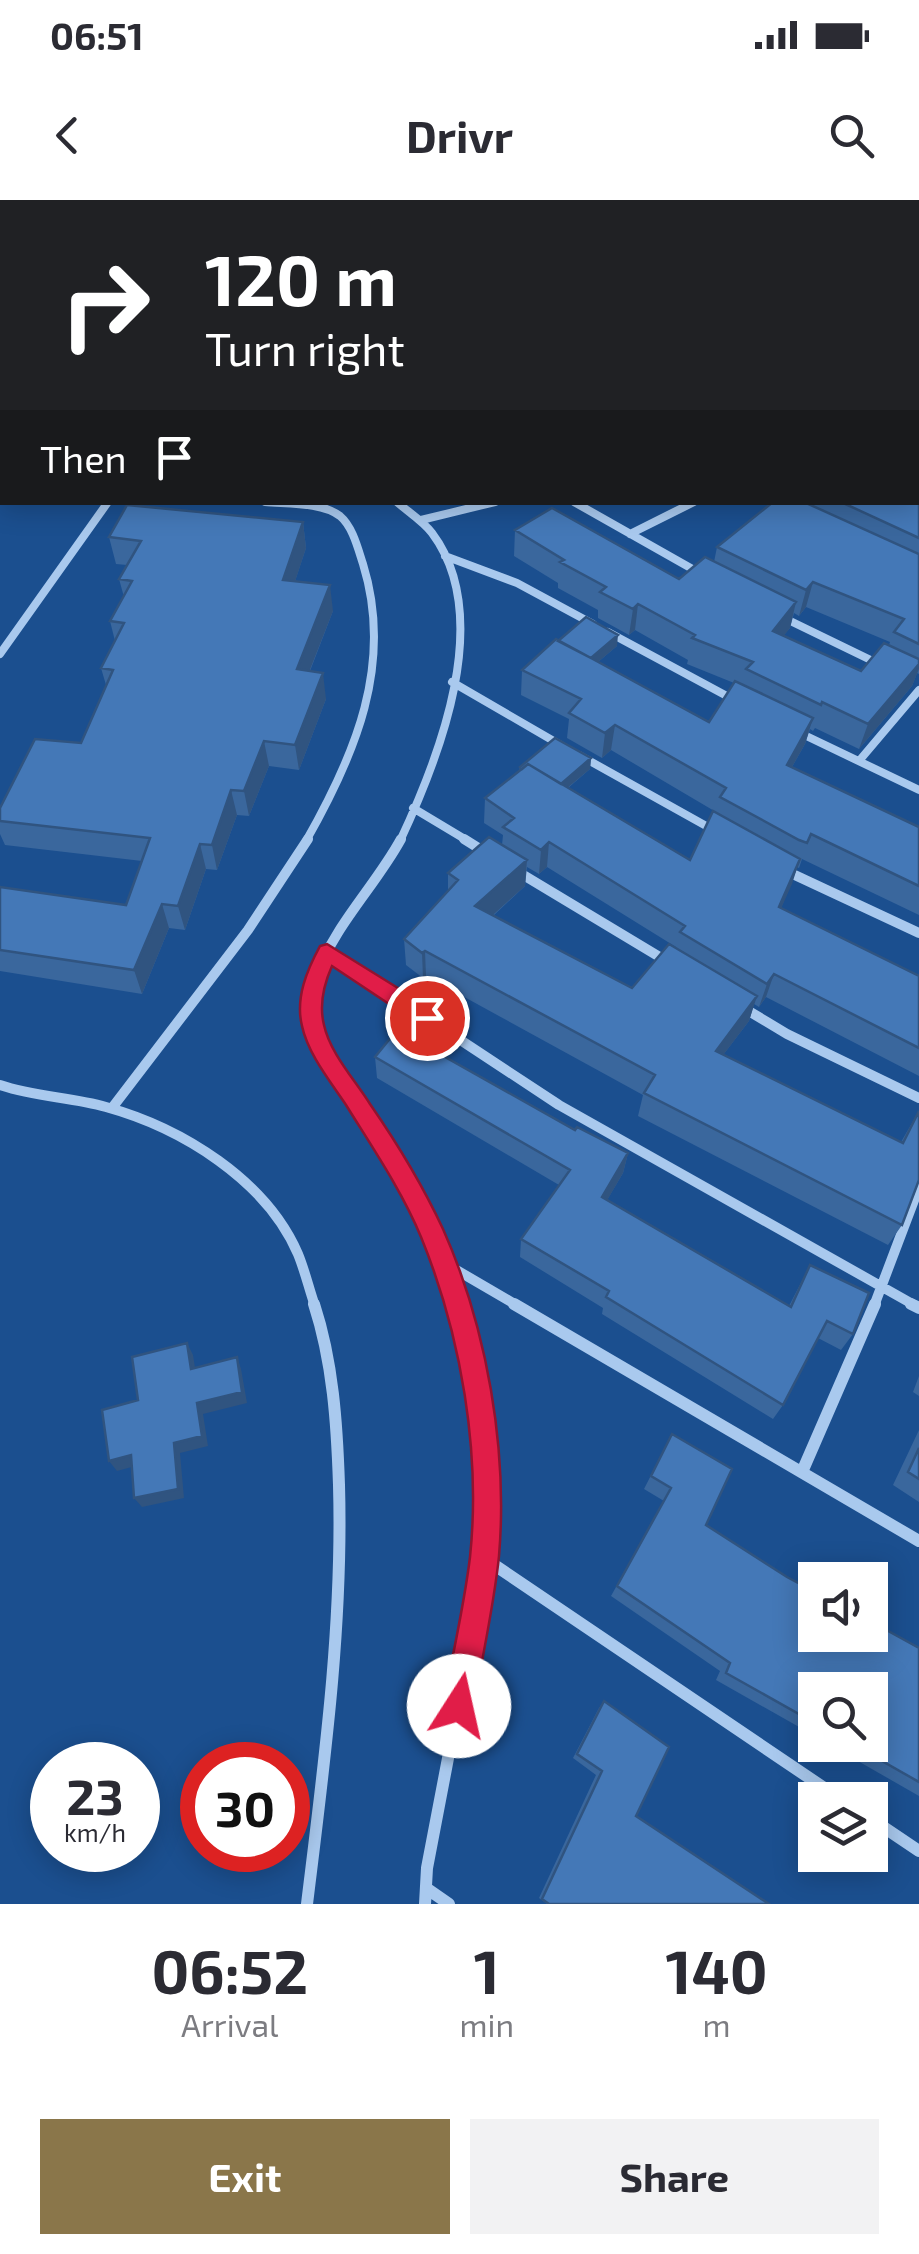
<!DOCTYPE html>
<style>
body{margin:0;font-family:"Exo 2",sans-serif;background:#f2f2f3;color:#2b2b33;height:100vh;display:flex;flex-direction:column;font-size:38px;white-space:nowrap}
*{box-sizing:border-box;margin:0}
p{font-size:32px;color:#7c7c81}
.icon{flex:none;width:55px;height:55px;fill:none;stroke:currentColor;stroke-width:2;stroke-linecap:round;stroke-linejoin:round}
.map{position:relative;height:1704px;overflow:hidden}
.side{display:flex;flex-direction:column;background:#fff;flex:1}
.side>*{flex:none}
.hud{position:absolute;left:0px;top:0px;width:920px;height:305px;box-shadow:0 5px 25px #0003;background:#202124;color:#fff;overflow:hidden}
.controls{position:absolute;left:798px;top:1362px;display:grid;gap:20px}
.controls a{display:grid;place-items:center;width:90px;height:90px;border-radius:0px;background:#fff;box-shadow:0 5px 25px #0003;font-size:50px}
.speed{position:absolute;left:30px;top:1542px;display:flex;gap:20px;font-size:50px;font-weight:700;text-align:center}
.speed>*{display:grid;place-content:center;width:130px;height:130px;border-radius:50%;background:#fff;box-shadow:0 5px 25px #0003;line-height:1}
.speed small{font-size:25px;font-weight:400}
.speed .limit{border:15px solid #d22;background:#fff;color:#111}
.pin{position:absolute;display:grid;place-items:center;width:85px;height:85px;color:#fff;margin:-42px;border:5px solid #fff;border-radius:50%;box-shadow:0 2px 10px #0007}
.me{position:absolute;width:110px;margin:-55px;rotate:10deg;stroke-linejoin:round;filter:drop-shadow(0 0 8px #0008)}
.turn{display:flex;align-items:center;gap:35px;height:210px;padding:0 40px;font-size:45px}
.turn .icon{width:130px;height:130px;stroke-width:2.5}
.turn b{display:block;font-size:70px;line-height:85px}
.then{display:flex;align-items:center;height:95px;padding:0 40px;background:#0003;gap:20px;font-size:38px}
.eta{display:flex;justify-content:space-evenly;align-items:center;height:170px;text-align:center}
.eta b{font-size:60px;font-weight:700;line-height:70px}
.button{display:flex;gap:20px;margin-top:auto;padding:20px 40px}
.button a{flex:1;height:115px;border-radius:0px;background:#8a764a;color:#fff;font-size:40px;font-weight:700;line-height:115px;text-align:center}
.button a+a{background:#f2f2f3;color:#2b2b33}
.status{display:flex;justify-content:space-between;align-items:center;height:70px;padding:0 50px;background:#fff;direction:ltr}
.status svg{height:28px;fill:currentColor}
header{display:flex;justify-content:space-between;align-items:center;height:130px;padding:0 40px;background:#fff;font-size:45px;font-weight:700}
.map>svg:first-child{display:block}
</style>
<div class="status"><b>06:51</b><svg viewBox="0 0 49 12"><path d="M0 12V9h3v3zM5 12V6h3v6zM10 12V3h3v9zM15 12V0h3v12zM26 1h20v11H26zM47 4h2v5h-2z"/></svg></div>
<header><svg class="icon" aria-label="back" viewBox="0 0 24 24"><path d="M15 5l-7 7 7 7"/></svg>Drivr<svg class="icon" aria-label="search" viewBox="0 0 24 24"><circle cx="10" cy="10" r="6"/><path d="M15 15l6 6"/></svg></header>
<div class="map">
<svg width="919" height="1704" viewBox="0 0 919 1704">
<rect width="100%" height="100%" fill="#1b4f8f"/>
<g fill="none" stroke-linecap="round" stroke-linejoin="round">
<path stroke="#a9c9ee" stroke-width="8" d="M265,302C287,304 322,302 340,316C353,327 358,349 363,364C394,464 355,555 306,641
M397,302C408,312 423,321 432,333C495,417 439,558 400,641
M574,302L703,375
M421,320L495,302
M630,334L694,302
M445,356L517,383L593,424
M780,416L881,465
M608,432L738,502
M0,454L108,302
M452,482L564,547
M798,532L919,590
M579,555L717,632
M859,561L919,490
M413,608L468,641"/>
<path stroke="#a9c9ee" stroke-width="10" d="M401,639C376,685 334,726 317,775C293,844 377,928 409,985C430,1023 444,1065 455,1106
M464,639L488,654
M515,670L668,762
M784,670L919,733
M327,752L559,905L916,1106
M742,807L787,834L919,898
M0,885C35,897 71,897 106,907C182,928 266,980 298,1054C305,1071 309,1089 315,1106
M112,908L248,730L308,639
M441,1061L518,1106
M874,1106L919,987"/>
<path stroke="#a9c9ee" stroke-width="12" d="M514,1104L919,1341
M911,1104L919,1108
M802,1272L875,1104
M484,1358L842,1600
M870,1618L919,1651
M426,1688L449,1704
M307,1704C324,1565 343,1425 339,1285C337,1224 333,1162 314,1104
M425,1704L427,1668L476,1412L487,1329L481,1224L455,1104"/>
<path fill="#f0f6ff" fill-rule="evenodd" d="M537,0H554L556,2H539Z
M638,0H655L657,2H640Z"/>
<path fill="#f8faff" fill-rule="evenodd" d="M600,0H617L618,2H601Z
M918,176H919V187H918Z
M918,206H919V217H918Z"/>
</g>
<path fill="#3a679d" fill-rule="evenodd" d="M919,291V474L917,473L912,486L859,549L815,528L813,531L810,529L805,544L792,567L919,627V715L802,659L799,668L797,667L781,708L919,776V876L766,797L759,807L754,804L749,821L723,855L901,942L919,911L902,1025L888,1045L638,916L643,895L426,776L423,778L406,765L404,739L448,692V673L502,645L503,635L484,623L485,598L519,571L520,567L591,558L590,569L568,588L690,660L716,612L611,550L602,558L567,538L569,519L521,495L522,470L558,441L617,446L598,462L709,522L734,483L687,464L688,460L635,430L629,435L598,418V410L558,388V383L514,356L515,330L679,379L714,362L717,347L773,302H918ZM806,407L890,442L889,445L861,471L783,436L790,428L794,413L799,416ZM527,667L539,674L547,667L676,747V748L632,788L493,716L525,686Z
M303,322L306,348L295,381L333,411L310,471L326,499L299,570L269,566L249,616L237,615L217,670L206,669L185,730L169,728L142,794L0,771V687L126,705L142,661L5,645L0,634V608L81,543L106,485L101,468L115,441L110,421L124,397L119,379L127,365L116,364L109,337Z
M375,857L575,930L628,953L623,973L607,1000L789,1106L810,1065L853,1134L841,1150L818,1138L783,1205L773,1219L602,1114L603,1108L520,1057L521,1039L559,985L377,878Z
M919,1176V1196L913,1192Z
M919,1230V1302L893,1285Z
M672,1234L706,1325L787,1377L919,1448V1596L830,1545H870L815,1490V1536L716,1480L720,1471L611,1396L664,1301L644,1289Z
M604,1501L636,1616L769,1704H547L539,1698L596,1575L573,1558L599,1508Z"/>
<path fill="#305480" d="M303,322L306,348L287,406L283,380Z
M813,382L806,407L799,416L806,390Z
M330,385L333,411L300,495L297,469Z
M796,402L790,428L767,457L773,431Z
M638,404L635,430L629,435L633,409Z
M618,435L617,446L585,473L587,462Z
M919,464V469L912,486L859,549L868,524Z
M323,473L326,499L299,570L295,545Z
M813,518L805,544L779,590L787,565Z
M615,525L611,550L602,558L605,533Z
M264,541L269,566L249,616L244,591Z
M591,558L590,569L554,599L555,589Z
M231,590L237,615L217,670L212,645Z
M549,642L547,667L539,674L541,650Z
M200,644L206,669L185,730L178,706Z
M800,659L792,684L771,731L779,707Z
M527,660L525,686L474,732L475,706Z
M162,704L169,728L142,794L134,770Z
M425,751L426,776L423,778L422,753Z
M774,774L766,797L759,807L767,784Z
M757,796L749,821L708,875L716,851Z
M628,953L623,973L598,1016L602,997Z
M187,1143L193,1155L197,1180L191,1169Z
M237,1157L241,1169L247,1203L203,1214L208,1246L180,1253L184,1298L142,1307L134,1298L174,1243L197,1203Z
M131,1255L139,1265L117,1271L109,1261Z"/>
<path fill="#4478b7" stroke="#305480" stroke-width="2.5" d="M918,291H919V338L841,302H918Z
M773,302H804L919,354V444L894,432L904,419L813,382L806,390L717,347Z
M127,305L303,322L283,380L330,385L297,469L323,473L295,545L264,541L244,591L231,590L212,645L200,644L178,706L162,704L134,770L0,750V687L126,705L150,638L0,621V608L35,539L81,543L113,470L101,468L124,423L110,421L132,381L119,379L141,341L109,337Z
M552,308L679,379L705,357L796,402L773,431L861,471L884,443L919,459V464L868,524L822,502L821,505L746,469L753,462L692,438L695,435L638,404L633,409L600,392L606,387L560,362L564,360L515,330Z
M586,417L618,435L591,458L558,441Z
M556,439L709,522L735,481L813,518L787,565L919,627V686L811,634L807,643L799,640L720,597L726,588L615,525L605,533L569,513L581,499L522,470Z
M555,538L591,558L561,584L528,564L522,569L520,567Z
M528,564L690,660L713,611L800,659L779,707L919,776V848L774,774L767,784L680,732L685,726L549,642L541,650L503,627L514,618L485,598Z
M489,637L527,660L475,706L632,788L669,744L757,796L716,851L903,943L919,911V980L902,1025L644,893L655,875L425,751L422,753L404,739L458,680L448,673Z
M397,830L575,930L577,927L628,953L602,997L791,1107L810,1065L869,1093L853,1134L827,1121L783,1205L606,1097L609,1091L521,1039L570,970L375,857Z
M187,1143L191,1169L237,1157L242,1192L197,1203L202,1236L174,1243L178,1289L134,1298L131,1255L109,1261L102,1210L138,1200L132,1157Z
M672,1234L732,1269L706,1325L787,1377L815,1392V1435H870V1421L919,1448V1582L854,1545H870V1490H815V1523L726,1473L730,1463L617,1386L671,1288L651,1276Z
M919,1248V1279L908,1272Z
M604,1501L669,1547L636,1616L769,1704H549L542,1699L602,1571L577,1554Z"/>
<path fill="#e11d48" stroke="#92132f" stroke-width="2.5" d="M327,744L435,811L438,818L435,824H419L332,766C324,784 319,805 324,825C330,853 355,880 370,904C397,943 423,986 443,1029C487,1128 508,1249 499,1356C494,1406 482,1457 474,1506L470,1517L459,1522L448,1517L443,1506C452,1457 464,1407 470,1357C481,1252 461,1135 421,1037C402,991 372,947 346,905C330,881 308,854 302,826C295,798 307,770 320,746Z"/>
</svg>
<div class="controls">
<a><svg class="icon" aria-label="sound" viewBox="0 0 24 24"><path d="M4 9h4l5-4v14l-5-4H4zM17 9q2 3 0 6"/></svg></a>
<a><svg class="icon" aria-label="search" viewBox="0 0 24 24"><circle cx="10" cy="10" r="6"/><path d="M15 15l6 6"/></svg></a>
<a><svg class="icon" aria-label="layers" viewBox="0 0 24 24"><path d="M12 4l9 5-9 5-9-5zM3 14l9 5 9-5"/></svg></a>
</div>
<div class="speed"><div>23<small>km/h</small></div><div class="limit">30</div></div>
<div class="pin" style="left:427px;top:818px;background:#d93025"><svg class="icon" aria-label="arrive" viewBox="0 0 24 24"><path d="M6 21V4h12l-3 4 3 4H6"/></svg></div>
<svg class="me" style="left:459px;top:1506px" viewBox="-20 -20 40 40"><circle r="19" fill="#fff"/><path d="M0-13L10 11 0 6-10 11z" fill="#e11d48"/></svg>
<div class="hud">
<div class="turn"><svg class="icon" aria-label="right" viewBox="0 0 24 24"><path d="M7 20v-9h11M14 6l5 5-5 5"/></svg><div><b>120 m</b>Turn right</div></div>
<div class="then">Then<svg class="icon" aria-label="arrive" viewBox="0 0 24 24"><path d="M6 21V4h12l-3 4 3 4H6"/></svg></div>
</div>
</div>
<section class="side">
<div class="eta">
<div><b>06:52</b><p>Arrival</p></div>
<div><b>1</b><p>min</p></div>
<div><b>140</b><p>m</p></div>
</div>
<div class="button"><a>Exit</a><a>Share</a></div>
</section>
